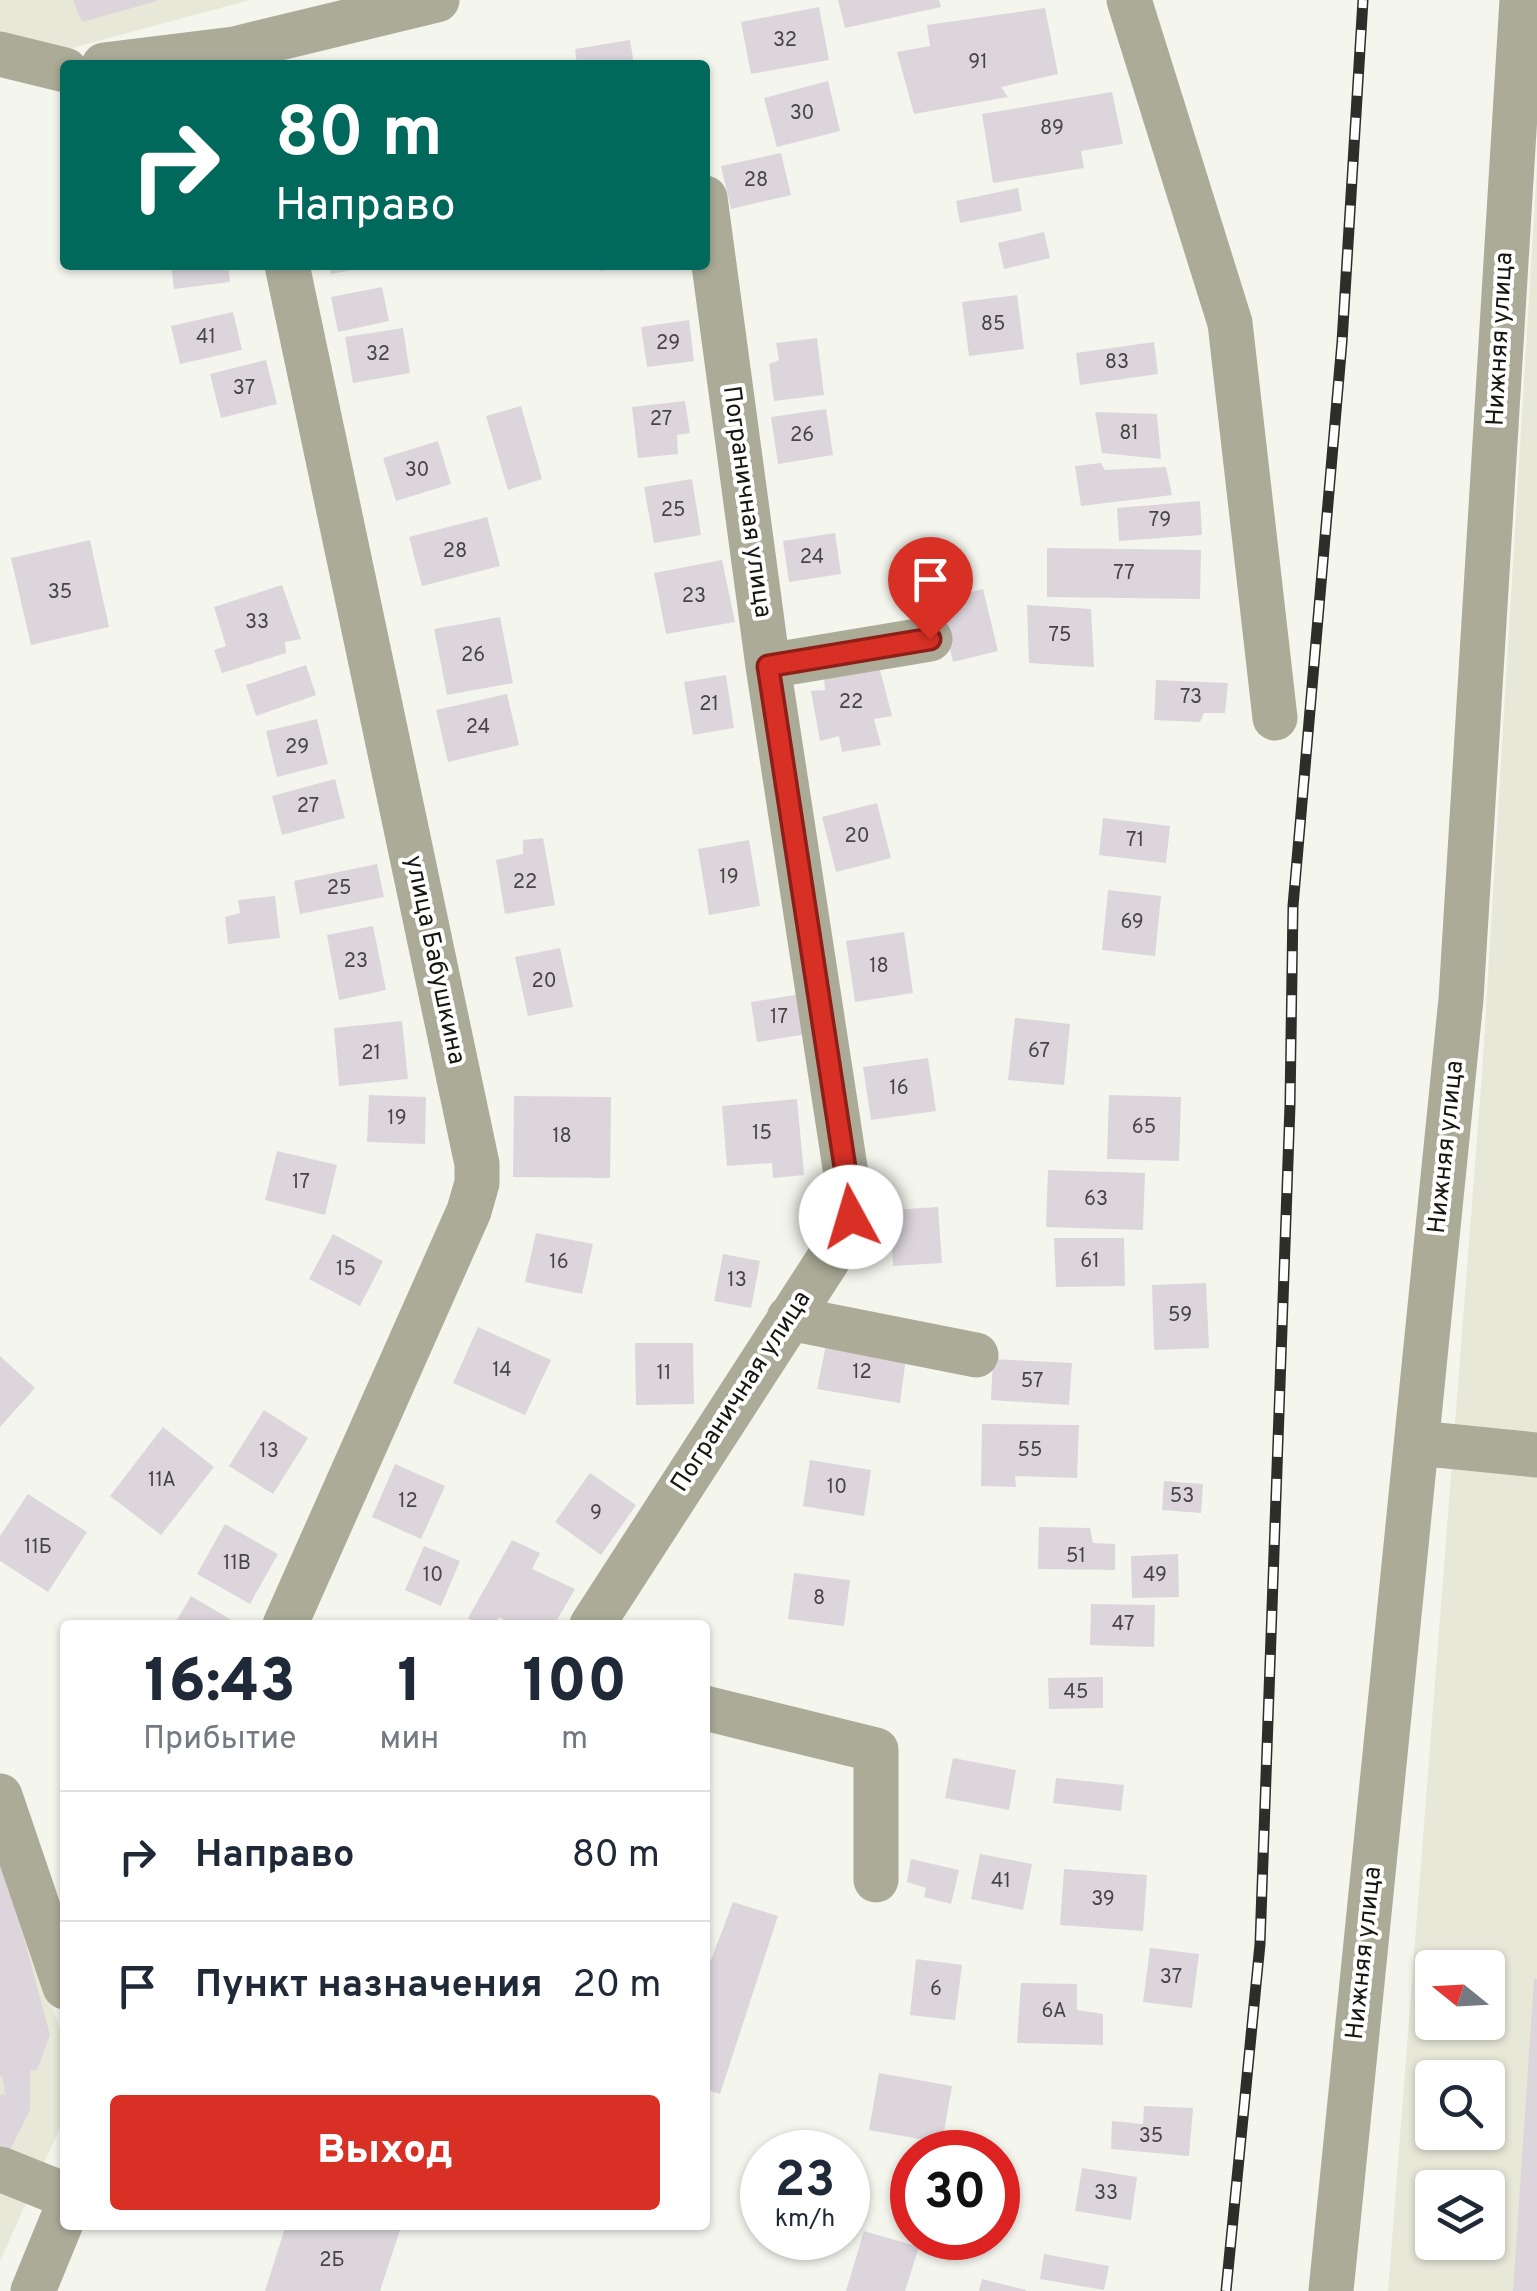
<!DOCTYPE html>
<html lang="ru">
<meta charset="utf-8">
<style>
body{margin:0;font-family:Overpass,sans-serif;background:#f6f6f7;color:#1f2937;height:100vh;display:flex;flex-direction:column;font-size:38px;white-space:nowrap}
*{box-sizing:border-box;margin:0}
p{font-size:32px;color:#747a83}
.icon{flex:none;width:55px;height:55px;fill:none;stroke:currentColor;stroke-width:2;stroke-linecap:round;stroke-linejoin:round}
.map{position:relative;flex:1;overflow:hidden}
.drawer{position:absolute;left:60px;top:1620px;width:650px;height:610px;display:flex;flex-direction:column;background:#fff;border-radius:10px;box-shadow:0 2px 8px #0004}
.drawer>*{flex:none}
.top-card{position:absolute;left:60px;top:60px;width:650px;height:210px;border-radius:10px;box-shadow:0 2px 8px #0004;background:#00695c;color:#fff;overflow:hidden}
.needle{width:65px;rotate:288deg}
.buttons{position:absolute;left:1415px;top:1950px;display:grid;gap:20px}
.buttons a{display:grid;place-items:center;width:90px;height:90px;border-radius:10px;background:#fff;box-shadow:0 2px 8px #0004;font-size:50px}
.speed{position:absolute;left:740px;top:2130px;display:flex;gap:20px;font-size:50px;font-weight:700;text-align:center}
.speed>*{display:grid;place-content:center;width:130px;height:130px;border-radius:50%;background:#fff;box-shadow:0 2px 8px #0004;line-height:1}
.speed small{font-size:25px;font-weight:400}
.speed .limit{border:15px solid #d22;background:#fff;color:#111}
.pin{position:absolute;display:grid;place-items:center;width:85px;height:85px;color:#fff;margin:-102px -42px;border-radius:50% 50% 50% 0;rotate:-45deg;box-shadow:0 0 10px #0007}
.pin .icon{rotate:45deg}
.me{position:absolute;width:110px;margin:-55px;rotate:354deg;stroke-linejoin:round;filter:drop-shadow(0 0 8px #0008)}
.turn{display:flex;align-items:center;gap:35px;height:210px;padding:0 50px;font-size:45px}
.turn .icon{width:130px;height:130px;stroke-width:2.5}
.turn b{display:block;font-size:70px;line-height:85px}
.eta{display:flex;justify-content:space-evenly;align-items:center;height:170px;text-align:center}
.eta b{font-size:60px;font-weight:800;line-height:70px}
.button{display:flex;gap:20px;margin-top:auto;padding:20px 50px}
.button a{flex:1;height:115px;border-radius:10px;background:#d93025;color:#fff;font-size:40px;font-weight:800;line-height:115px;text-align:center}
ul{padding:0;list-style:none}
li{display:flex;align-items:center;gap:30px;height:130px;padding:0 50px;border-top:2px solid #e0e1e3}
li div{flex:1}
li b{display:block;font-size:38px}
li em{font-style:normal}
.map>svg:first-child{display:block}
</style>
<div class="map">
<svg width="1537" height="2291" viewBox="0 0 1537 2291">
<rect width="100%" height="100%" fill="#f4f5ed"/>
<path fill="#e8e8d9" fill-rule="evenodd" d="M0,0H250L61,51L0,32Z
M1537,166V2291H1388L1482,1074ZM1432,1968H1488V2022H1432ZM1432,2078H1488V2132H1432ZM1432,2188H1488V2242H1432Z
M0,1852L65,2044V2117L0,2261Z"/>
<path fill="#dcd6dc" d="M73,0H157V1L82,22Z
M838,0H939L941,7L845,28Z
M819,7L829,60L751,74L741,22Z
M1045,8L1058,74L1001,87L1008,97L914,114L897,52L930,46L927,25Z
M630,40L634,65H577L575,49Z
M828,81L840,131L777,147L764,98Z
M1112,92L1123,144L1081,151L1084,168L993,183L982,114Z
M781,153L791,195L731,209L721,166Z
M1018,188L1022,211L960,223L956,201Z
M1044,232L1050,258L1004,269L998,243Z
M171,265H228L230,282L174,289Z
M329,265H367V267L331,274Z
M599,265H627V267L600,271Z
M382,287L389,321L338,332L331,297Z
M1017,295L1024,349L969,356L962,302Z
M233,312L242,350L180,364L171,326Z
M689,320L694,361L647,367L641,327Z
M403,328L410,373L353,383L345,337Z
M817,338L824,395L774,401L769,364L779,360L776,343Z
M1154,342L1158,374L1080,385L1076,353Z
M266,360L277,404L221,418L210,374Z
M685,401L690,433L677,435L678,454L638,458L632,407Z
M521,406L542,479L508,490L486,416Z
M826,409L833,455L778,464L771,417Z
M1095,412L1157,414L1161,459L1102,453Z
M438,441L451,484L396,501L383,458Z
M1101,463L1105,470L1166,467L1172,495L1081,506L1075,466Z
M692,479L701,535L654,543L644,487Z
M1200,501L1202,535L1119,541L1117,508Z
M487,517L500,566L422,586L409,537Z
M835,533L841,574L789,582L783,541Z
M90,540L109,627L31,645L11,558Z
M1047,548L1201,550L1200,599L1047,597Z
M722,560L735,622L666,634L654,573Z
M282,585L301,639L285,642L286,653L222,673L214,650L226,646L214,607Z
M983,589L998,651L953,662L939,600Z
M1027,605L1091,609L1094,667L1029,663Z
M500,617L513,683L447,695L434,629Z
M306,665L316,695L256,716L246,685Z
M880,670L892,716L874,719L881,745L842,752L839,736L820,741L811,691L825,690L824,677Z
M726,675L734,728L693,735L684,682Z
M1156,680L1228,683L1225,713H1204L1200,722L1154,720Z
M507,694L519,745L448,762L436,710Z
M317,719L328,764L277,777L266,731Z
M335,779L345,818L282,835L272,796Z
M877,803L891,858L836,872L822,817Z
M1103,818L1170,826L1166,863L1099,855Z
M543,838L555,905L505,914L496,860L523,854V840Z
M749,840L760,906L709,915L698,849Z
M377,864L384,897L300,914L294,881Z
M1108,890L1161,896L1155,956L1102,950Z
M275,896L280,938L228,944L225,917L240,913L238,900Z
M373,926L386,990L339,1000L327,935Z
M904,932L913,993L855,1002L846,941Z
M560,948L573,1007L528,1016L515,957Z
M801,994L807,1034L757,1042L751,1002Z
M1015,1018L1070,1024L1064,1085L1008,1080Z
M402,1021L408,1079L339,1086L334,1028Z
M928,1058L936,1111L871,1120L863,1067Z
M369,1095L426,1097L425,1144L367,1142Z
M1109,1095L1181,1097L1179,1161L1107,1159Z
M514,1096L611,1097L610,1178L513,1177Z
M797,1099L804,1175L773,1178L772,1163L727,1166L722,1106Z
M277,1151L337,1165L325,1215L265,1200Z
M1048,1170L1145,1173L1143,1230L1046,1227Z
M938,1207L942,1263L893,1266L890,1210Z
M536,1233L593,1244L582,1294L525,1282Z
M333,1234L383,1261L360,1306L309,1279Z
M1054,1238H1124L1125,1286L1056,1287Z
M723,1254L760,1261L751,1308L714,1301Z
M1206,1283L1209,1348L1154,1350L1152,1285Z
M478,1327L551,1360L525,1415L453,1383Z
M635,1343H693L694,1404L636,1405Z
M826,1345L906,1357L900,1403L817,1389Z
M0,1356L35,1388L0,1427Z
M993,1359L1072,1363L1069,1405L991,1400Z
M264,1410L308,1438L273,1494L229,1466Z
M982,1424L1079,1425L1077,1478L1015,1476L1016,1487L981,1486Z
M163,1427L214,1467L161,1535L110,1496Z
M810,1460L871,1470L864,1516L803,1506Z
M395,1464L445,1486L421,1539L372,1517Z
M590,1473L636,1505L601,1555L555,1522Z
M1164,1481L1203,1484L1201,1513L1162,1510Z
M28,1494L87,1532L48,1592L0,1561V1536Z
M225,1524L278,1554L250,1604L197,1574Z
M1039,1527L1090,1528L1093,1543L1115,1544V1570L1038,1569Z
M512,1540L540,1553L532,1569L575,1589L554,1625H514L499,1617L494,1625H481L468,1618Z
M424,1546L460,1561L441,1606L405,1590Z
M1178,1554L1179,1597L1132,1598L1131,1556Z
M794,1573L850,1580L844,1626L788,1619Z
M191,1596L240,1625H174Z
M1091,1604L1155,1605L1154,1647L1090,1645Z
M1103,1677V1708L1049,1709L1048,1678Z
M953,1758L1016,1770L1009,1810L945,1798Z
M1056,1778L1124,1785L1121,1811L1053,1803Z
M980,1854L1032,1864L1023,1910L971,1899Z
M911,1859L959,1870L951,1904L924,1897L926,1888L907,1882Z
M0,1860L13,1897L50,2035L37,2070L30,2071V2110L9,2152L0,2148V2095L4,2094L6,2099L2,2076L0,2077Z
M1064,1869L1147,1875L1143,1931L1060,1925Z
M733,1902L778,1916L720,2094L705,2089V1958L711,1960Z
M1150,1948L1199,1954L1192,2008L1143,2002Z
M916,1959L962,1965L955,2020L910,2015Z
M1534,1979H1537V2291H1513Z
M1021,1983L1077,1984V2010L1103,2014V2045L1017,2043Z
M879,2073L952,2086L942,2143L869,2130Z
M1144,2106L1193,2108L1189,2156L1111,2149L1112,2121L1143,2124Z
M1082,2168L1137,2177L1131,2220L1075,2211Z
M286,2225H384L400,2230L380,2291H265Z
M864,2231L919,2247L905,2291H846Z
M1044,2254L1109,2266L1104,2290L1040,2279Z
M982,2279L1026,2290V2291H979Z"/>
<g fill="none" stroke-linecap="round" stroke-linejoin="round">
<path stroke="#abab98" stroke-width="45" d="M1129,0L1230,323L1275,718
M0,54L65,70
M104,65L234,49L437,0
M768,666L930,639
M789,1318L976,1355
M1417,1443L1537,1455
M285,1625L469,1211L477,1183V1164L287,265
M592,1625L844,1235L851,1217L850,1200L768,666L705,198
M705,1708L876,1750V1880
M0,1796L65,1987
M0,2169L65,2195
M33,2291L65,2213
M1331,2291L1461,999L1522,0"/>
<defs>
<path id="rail" d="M1226,2291L1260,1944L1290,1105L1293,906L1342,342L1363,0"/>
</defs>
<use href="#rail" stroke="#2d2d2a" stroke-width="11"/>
<use href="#rail" stroke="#fffffe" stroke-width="8" stroke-dasharray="22" stroke-linecap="butt"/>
</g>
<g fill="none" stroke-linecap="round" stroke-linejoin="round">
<defs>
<path id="route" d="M851,1217L850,1200L768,666L930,639"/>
</defs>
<use href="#route" stroke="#8d1f18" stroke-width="25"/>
<use href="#route" stroke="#d93025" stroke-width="18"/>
</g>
<g text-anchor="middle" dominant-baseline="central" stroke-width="8" stroke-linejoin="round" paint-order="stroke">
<g font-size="20" fill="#484645">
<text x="785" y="41">32</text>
<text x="978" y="63">91</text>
<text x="802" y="114">30</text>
<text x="1052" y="129">89</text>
<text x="756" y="181">28</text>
<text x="993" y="325">85</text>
<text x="206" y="338">41</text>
<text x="668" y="344">29</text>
<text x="378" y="355">32</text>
<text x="1117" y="363">83</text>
<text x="244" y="389">37</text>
<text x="661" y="420">27</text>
<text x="1129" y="434">81</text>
<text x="802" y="436">26</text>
<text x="417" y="471">30</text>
<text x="673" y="511">25</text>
<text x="1160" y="521">79</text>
<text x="455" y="552">28</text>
<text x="812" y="558">24</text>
<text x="1124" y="574">77</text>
<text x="60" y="593">35</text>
<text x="694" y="597">23</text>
<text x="257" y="623">33</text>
<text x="1060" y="636">75</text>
<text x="473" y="656">26</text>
<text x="1191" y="698">73</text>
<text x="851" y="703">22</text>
<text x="709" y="705">21</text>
<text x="478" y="728">24</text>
<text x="297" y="748">29</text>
<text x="308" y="807">27</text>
<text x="857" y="837">20</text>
<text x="1135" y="841">71</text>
<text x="729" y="878">19</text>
<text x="525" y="883">22</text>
<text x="339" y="889">25</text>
<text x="1132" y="923">69</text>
<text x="356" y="962">23</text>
<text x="879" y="967">18</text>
<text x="544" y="982">20</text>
<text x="779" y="1018">17</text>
<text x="1039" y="1052">67</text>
<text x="371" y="1054">21</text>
<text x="899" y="1089">16</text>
<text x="397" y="1119">19</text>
<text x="1144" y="1128">65</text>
<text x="762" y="1134">15</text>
<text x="562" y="1137">18</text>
<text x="301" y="1183">17</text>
<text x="1096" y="1200">63</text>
<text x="1090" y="1262">61</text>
<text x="559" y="1263">16</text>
<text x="346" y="1270">15</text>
<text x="737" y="1281">13</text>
<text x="1180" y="1316">59</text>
<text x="502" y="1371">14</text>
<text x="862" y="1373">12</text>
<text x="664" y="1374">11</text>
<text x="1032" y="1382">57</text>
<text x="1030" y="1451">55</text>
<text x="269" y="1452">13</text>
<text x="162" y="1481">11А</text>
<text x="837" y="1488">10</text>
<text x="1182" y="1497">53</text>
<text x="408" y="1502">12</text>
<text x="596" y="1514">9</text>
<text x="38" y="1548">11Б</text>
<text x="1076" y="1557">51</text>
<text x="237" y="1564">11В</text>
<text x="433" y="1576">10</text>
<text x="1155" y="1576">49</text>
<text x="819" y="1599">8</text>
<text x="1123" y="1625">47</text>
<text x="1076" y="1693">45</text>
<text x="1001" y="1882">41</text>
<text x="1103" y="1900">39</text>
<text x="1171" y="1978">37</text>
<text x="936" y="1990">6</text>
<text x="1054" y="2012">6А</text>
<text x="1151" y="2137">35</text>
<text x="1106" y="2194">33</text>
<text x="332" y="2261">2Б</text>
</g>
<g font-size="25" fill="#161613" stroke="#fffffe">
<text transform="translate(1501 339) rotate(-87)">Нижняя улица</text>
<text transform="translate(746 502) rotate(82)">Пограничная улица</text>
<text transform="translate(434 960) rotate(78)">улица Бабушкина</text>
<text transform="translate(1447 1147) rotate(-84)">Нижняя улица</text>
<text transform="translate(742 1392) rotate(-57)">Пограничная улица</text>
<text transform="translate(1365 1953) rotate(-84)">Нижняя улица</text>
</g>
</g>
</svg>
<div class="buttons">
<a><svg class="needle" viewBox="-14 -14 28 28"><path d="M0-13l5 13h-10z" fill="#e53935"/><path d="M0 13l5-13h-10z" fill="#747a83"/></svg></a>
<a><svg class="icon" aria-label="search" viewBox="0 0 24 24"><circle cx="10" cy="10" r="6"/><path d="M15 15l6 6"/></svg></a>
<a><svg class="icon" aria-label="layers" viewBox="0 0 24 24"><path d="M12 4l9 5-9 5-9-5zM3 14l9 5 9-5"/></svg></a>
</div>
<div class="speed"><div>23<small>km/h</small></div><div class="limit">30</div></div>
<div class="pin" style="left:930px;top:639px;background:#d93025"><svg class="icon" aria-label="arrive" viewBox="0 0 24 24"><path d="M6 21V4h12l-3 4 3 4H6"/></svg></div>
<svg class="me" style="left:851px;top:1217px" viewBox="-20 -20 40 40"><circle r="19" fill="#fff"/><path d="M0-13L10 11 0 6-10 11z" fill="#d93025"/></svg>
<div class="top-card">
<div class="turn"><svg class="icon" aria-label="right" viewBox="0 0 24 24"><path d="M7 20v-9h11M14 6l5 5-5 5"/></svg><div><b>80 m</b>Направо</div></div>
</div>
<section class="drawer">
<div class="eta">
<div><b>16:43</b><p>Прибытие</p></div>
<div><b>1</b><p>мин</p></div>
<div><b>100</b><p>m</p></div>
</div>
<ul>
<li><svg class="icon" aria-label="right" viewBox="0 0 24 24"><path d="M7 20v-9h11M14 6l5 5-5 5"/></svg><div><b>Направо</b></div><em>80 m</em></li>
<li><svg class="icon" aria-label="arrive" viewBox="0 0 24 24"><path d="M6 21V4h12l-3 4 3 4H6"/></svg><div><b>Пункт назначения</b></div><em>20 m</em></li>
</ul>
<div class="button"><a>Выход</a></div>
</section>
</div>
